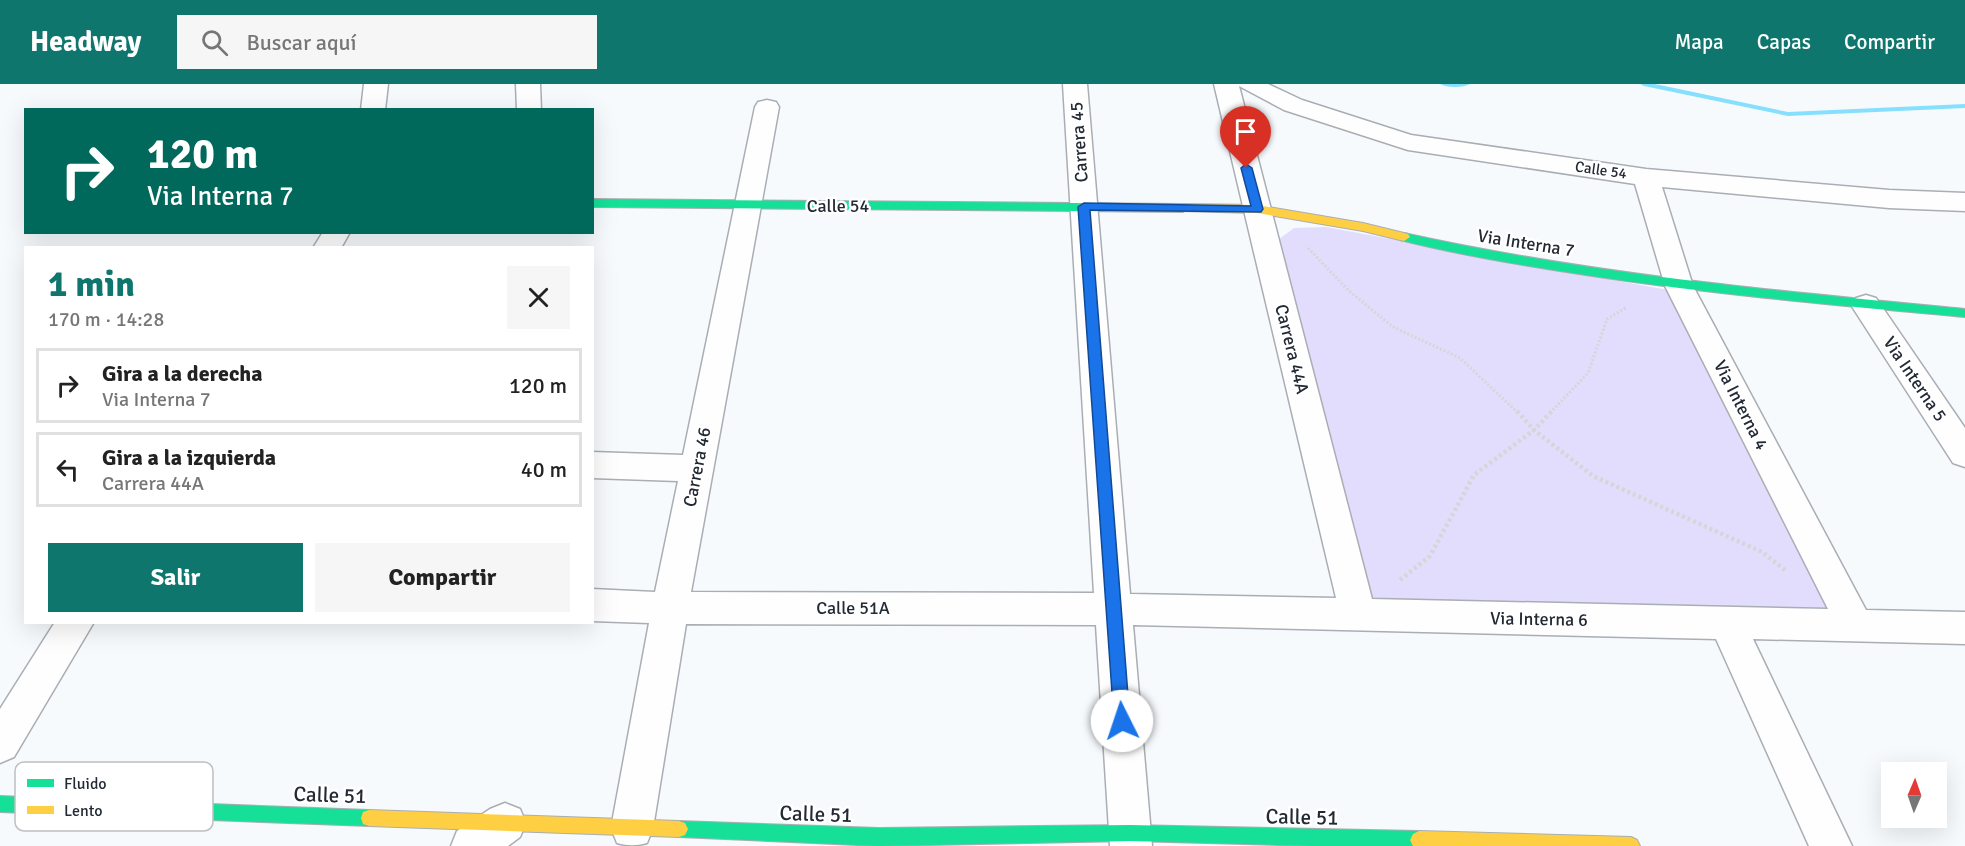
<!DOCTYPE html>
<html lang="es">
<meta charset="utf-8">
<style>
body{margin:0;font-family:Signika,sans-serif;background:#f6f6f6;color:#222;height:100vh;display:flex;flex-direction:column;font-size:22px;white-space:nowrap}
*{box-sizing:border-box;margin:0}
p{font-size:20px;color:#767676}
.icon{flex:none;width:33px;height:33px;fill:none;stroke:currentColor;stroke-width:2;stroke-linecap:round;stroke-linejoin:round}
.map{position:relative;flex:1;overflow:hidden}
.details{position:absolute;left:24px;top:162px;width:570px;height:378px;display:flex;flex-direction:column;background:#fff;border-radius:0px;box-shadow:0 6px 24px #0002}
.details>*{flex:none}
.guide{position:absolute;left:24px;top:24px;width:570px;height:126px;border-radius:0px;box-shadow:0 6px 24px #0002;background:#00695c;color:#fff;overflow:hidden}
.needle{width:39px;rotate:2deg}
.fabs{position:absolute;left:1881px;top:678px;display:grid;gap:12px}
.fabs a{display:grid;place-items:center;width:66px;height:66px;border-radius:0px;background:#fff;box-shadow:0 6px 24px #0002;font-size:30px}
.pin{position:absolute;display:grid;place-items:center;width:51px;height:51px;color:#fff;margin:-62px -26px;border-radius:50% 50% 50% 0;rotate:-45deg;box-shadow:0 0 6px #0007}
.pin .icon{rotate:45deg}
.me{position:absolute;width:66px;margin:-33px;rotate:356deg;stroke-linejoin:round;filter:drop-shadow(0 0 4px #0008)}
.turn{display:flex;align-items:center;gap:21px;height:126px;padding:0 24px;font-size:27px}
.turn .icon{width:78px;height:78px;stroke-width:2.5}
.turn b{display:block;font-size:42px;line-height:51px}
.round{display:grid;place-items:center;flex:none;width:63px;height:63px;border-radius:0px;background:#f6f6f6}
.head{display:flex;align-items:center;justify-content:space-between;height:102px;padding:0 24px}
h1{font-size:36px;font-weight:700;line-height:45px;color:#0f766e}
.action{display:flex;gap:12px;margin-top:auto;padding:12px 24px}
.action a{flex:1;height:69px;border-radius:0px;background:#0f766e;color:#fff;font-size:24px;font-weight:700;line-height:69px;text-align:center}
.action a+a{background:#f6f6f6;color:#222}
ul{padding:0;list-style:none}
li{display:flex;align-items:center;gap:18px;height:75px;margin:0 12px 9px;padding:0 12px;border:3px solid #e0e0e0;border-radius:0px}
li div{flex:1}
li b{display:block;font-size:22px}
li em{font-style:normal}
header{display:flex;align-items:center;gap:36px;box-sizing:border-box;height:84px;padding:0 30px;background:#0f766e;color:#fff}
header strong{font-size:28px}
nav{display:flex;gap:33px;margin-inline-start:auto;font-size:21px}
.search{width:420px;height:54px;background:#f6f6f6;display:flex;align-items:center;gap:15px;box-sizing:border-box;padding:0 21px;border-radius:0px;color:#767676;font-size:22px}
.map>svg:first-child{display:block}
</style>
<header>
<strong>Headway</strong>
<div class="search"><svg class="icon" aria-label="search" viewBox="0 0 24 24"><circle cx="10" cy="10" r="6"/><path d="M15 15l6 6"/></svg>Buscar aquí</div>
<nav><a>Mapa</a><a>Capas</a><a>Compartir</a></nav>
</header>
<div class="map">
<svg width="1965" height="762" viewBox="0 0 1965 762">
<rect width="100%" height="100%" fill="#f7fafd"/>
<path fill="#e2ddfd" d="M1326,143L1668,206L1841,528L1367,516L1275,158L1294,144Z"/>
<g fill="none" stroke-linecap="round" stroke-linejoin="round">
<path fill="#86e0fd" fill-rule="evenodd" d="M1440,0H1470C1463,4 1447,4 1440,0Z
M1640,0H1655L1788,28L1965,20V24L1788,32L1644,2Z"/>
<defs>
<path id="street" d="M364,0H388L385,26H361Z
M516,0H540L541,26H517Z
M1063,0H1087L1130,510L1336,514L1214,0H1268L1302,16L1411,51L1646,85L1889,106L1965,109V127L1889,124L1662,103L1693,202L1866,526L1965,528V560L1753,555L1852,762H1809L1716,555L1133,541L1152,762H1110L1096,541L686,540L653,744L647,759C636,762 628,762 617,759L611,744L649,539L592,537V505L655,508L678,397L592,394V368L683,371L755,23L758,18L767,16L776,18L779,23L691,508L1094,509ZM1239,2L1284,26L1408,66L1635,100L1665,202L1828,525L1372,515Z
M323,148H350L341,164H313Z
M1866,211L1876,214L1965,344V383L1953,379L1851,221L1856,214Z
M55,538H94L14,673L0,679V625Z
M505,719L520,725L526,739L520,753L508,762H451L457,747L490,725Z"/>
<path id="fast" d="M592,115L1183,120L1189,124L1183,128L592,123Z
M1404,149C1589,190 1777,207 1965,225V233C1836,221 1707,210 1579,190C1519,181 1459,171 1400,156L1398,153Z
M0,712L369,726L375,728L377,734L375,740L369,742L0,728Z
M679,737L879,744L1130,741L1419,747L1425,750L1428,756L1425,762H1315L1130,757L879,762L679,753L673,751L670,745L673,739Z"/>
<path id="slow" d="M1183,120L1257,121L1363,139L1408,150L1410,153L1404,157L1363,147L1257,129L1179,127L1177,124Z
M369,726L679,737L685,739L688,745L685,751L679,753L369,742L363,740L361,734L363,728Z
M1419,747L1631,753L1637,756L1640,762H1413L1410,756L1413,750Z"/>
</defs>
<use href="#street" stroke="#a9aeb4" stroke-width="3"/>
<use href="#fast" stroke="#a9aeb4" stroke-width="2"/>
<use href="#slow" stroke="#a9aeb4" stroke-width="2"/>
<path stroke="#d5d6d8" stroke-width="3" stroke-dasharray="2 2" stroke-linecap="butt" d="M1308,164L1348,206L1393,243L1460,274L1518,329
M1550,329L1588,289L1607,235L1627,223"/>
<path stroke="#d5d6d8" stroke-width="4.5" stroke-dasharray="3 3" stroke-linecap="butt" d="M1517,327L1534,346L1593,392L1762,468L1785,486
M1400,496L1430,472L1474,391L1534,346L1552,327"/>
<use href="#street" fill="#fefeff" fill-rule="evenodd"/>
<use href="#fast" fill="#16e098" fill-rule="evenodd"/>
<use href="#slow" fill="#ffcf43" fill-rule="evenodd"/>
</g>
<path fill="#1a73e8" stroke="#114b97" stroke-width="1.5" d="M1246,80L1252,84L1263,125L1261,128L1090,126L1130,637L1127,642L1122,644L1116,642L1114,637L1078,123L1084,119L1251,122L1241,84Z"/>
<g text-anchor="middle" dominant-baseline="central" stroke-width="5" stroke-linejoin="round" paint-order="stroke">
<g font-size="15" fill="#232a35" stroke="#fff">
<text transform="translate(1601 86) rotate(8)">Calle 54</text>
</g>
<g font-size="18" fill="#232a35" stroke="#fff">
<text transform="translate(1079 58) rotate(-94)">Carrera 45</text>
<text x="838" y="122">Calle 54</text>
<text transform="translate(1526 159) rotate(9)">Via Interna 7</text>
<text transform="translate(1292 265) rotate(76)">Carrera 44A</text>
<text transform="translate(1915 295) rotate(56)">Via Interna 5</text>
<text transform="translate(1741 321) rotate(63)">Via Interna 4</text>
<text transform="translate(697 383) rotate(-79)">Carrera 46</text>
<text x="853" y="524">Calle 51A</text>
<text transform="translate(1539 535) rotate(1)">Via Interna 6</text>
</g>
<g font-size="21" fill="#232a35" stroke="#fff">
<text transform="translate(330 711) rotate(2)">Calle 51</text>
<text transform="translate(816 730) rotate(2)">Calle 51</text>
<text transform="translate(1302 733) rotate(1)">Calle 51</text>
</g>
</g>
<rect x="15" y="678" width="198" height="69" rx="9" fill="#fff" stroke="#bdbfc2" stroke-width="1.5"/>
<rect x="27" y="695" width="27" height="8" fill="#16e098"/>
<rect x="27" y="722" width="27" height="8" fill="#ffcf43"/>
<g font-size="16" fill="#232a35">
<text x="64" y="705">Fluido</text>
<text x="64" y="732">Lento</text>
</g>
</svg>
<div class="fabs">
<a><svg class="needle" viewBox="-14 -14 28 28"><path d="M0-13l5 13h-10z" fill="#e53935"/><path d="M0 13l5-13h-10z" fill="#767676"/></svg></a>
</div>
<div class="pin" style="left:1246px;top:84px;background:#d93025"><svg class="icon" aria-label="arrive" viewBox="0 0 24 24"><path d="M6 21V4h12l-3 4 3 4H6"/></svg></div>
<svg class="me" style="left:1122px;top:637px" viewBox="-20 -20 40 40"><circle r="19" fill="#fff"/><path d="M0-13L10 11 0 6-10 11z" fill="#1a73e8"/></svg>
<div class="guide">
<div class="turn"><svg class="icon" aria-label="right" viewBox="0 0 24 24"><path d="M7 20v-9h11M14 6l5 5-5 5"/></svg><div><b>120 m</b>Via Interna 7</div></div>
</div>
<section class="details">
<div class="head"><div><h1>1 min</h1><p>170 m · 14:28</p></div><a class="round"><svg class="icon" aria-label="close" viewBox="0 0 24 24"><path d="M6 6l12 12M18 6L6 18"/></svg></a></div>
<ul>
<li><svg class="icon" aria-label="right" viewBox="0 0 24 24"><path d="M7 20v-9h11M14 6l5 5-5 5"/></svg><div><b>Gira a la derecha</b><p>Via Interna 7</p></div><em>120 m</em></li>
<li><svg class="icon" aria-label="left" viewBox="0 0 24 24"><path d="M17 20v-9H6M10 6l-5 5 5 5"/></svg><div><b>Gira a la izquierda</b><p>Carrera 44A</p></div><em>40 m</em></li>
</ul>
<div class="action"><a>Salir</a><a>Compartir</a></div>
</section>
</div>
